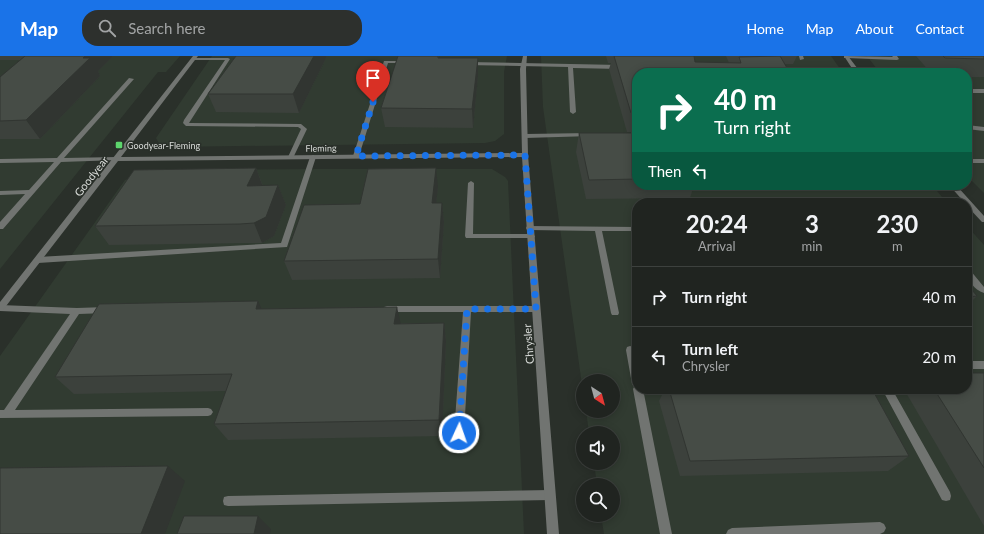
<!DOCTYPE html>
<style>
body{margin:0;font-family:Lato,sans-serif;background:#2d302d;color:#f1f3f6;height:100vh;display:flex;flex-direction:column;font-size:15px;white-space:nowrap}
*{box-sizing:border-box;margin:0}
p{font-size:13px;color:#a2a4a5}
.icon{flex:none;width:22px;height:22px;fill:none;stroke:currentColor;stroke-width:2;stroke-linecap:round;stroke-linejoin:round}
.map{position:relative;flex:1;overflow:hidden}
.sheet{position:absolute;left:632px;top:142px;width:340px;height:196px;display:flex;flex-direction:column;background:#202420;border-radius:16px;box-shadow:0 2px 10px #0003,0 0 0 1px #3d413e}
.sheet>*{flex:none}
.hud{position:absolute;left:632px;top:12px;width:340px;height:122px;border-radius:16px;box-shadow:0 2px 10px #0003,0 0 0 1px #3d413e;background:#0b6e4f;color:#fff;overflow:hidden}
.needle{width:26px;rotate:144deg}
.controls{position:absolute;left:576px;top:318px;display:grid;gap:8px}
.controls a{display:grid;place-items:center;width:44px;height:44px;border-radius:50%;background:#202420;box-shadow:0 2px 10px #0003,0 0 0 1px #3d413e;font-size:20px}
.pin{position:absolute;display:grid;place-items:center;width:34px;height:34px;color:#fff;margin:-41px -17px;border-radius:50% 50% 50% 0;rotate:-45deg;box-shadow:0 0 4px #0007}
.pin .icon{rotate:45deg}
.me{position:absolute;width:44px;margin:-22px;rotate:3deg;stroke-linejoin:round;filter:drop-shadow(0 0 3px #0008)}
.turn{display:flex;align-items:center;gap:14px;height:84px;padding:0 16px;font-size:18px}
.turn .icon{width:52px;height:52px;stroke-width:2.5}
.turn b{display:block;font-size:28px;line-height:34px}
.then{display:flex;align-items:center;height:38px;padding:0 16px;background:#0003;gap:8px;font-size:15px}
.eta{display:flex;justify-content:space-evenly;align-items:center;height:68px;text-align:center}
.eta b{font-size:24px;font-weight:700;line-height:28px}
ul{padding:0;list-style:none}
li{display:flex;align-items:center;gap:12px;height:60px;padding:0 16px;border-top:1px solid #3d413e}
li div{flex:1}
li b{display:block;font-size:15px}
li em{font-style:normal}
header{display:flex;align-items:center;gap:24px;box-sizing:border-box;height:56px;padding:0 20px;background:#1a73e8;color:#fff}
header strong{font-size:19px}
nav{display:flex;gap:22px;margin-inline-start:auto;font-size:14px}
.search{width:280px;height:36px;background:#2d302d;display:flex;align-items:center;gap:10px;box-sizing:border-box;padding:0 14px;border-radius:16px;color:#a2a4a5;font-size:15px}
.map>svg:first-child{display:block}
</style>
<header>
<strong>Map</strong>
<div class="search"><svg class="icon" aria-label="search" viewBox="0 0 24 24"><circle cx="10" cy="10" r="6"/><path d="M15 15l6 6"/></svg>Search here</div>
<nav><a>Home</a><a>Map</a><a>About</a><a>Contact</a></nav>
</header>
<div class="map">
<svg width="984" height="478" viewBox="0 0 984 478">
<rect width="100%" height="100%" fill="#2a302a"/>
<path fill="#313b31" d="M0,0H180L166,16H158L0,213Z
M212,0H507L504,16V78L495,85L485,87L166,91L160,89L156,82Z
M541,0H831L843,17H637V129H932L947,147H637V333H967V170L984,189V478H604L601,459H613V429H597L594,407H613V377H589L586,355H613V325H583V336L543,51Z
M867,0H984V137L967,120V17H880Z
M318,113H492L505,121L508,125L524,478H0V300L125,124L151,114Z"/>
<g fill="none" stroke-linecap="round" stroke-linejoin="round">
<path fill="#717471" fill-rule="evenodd" d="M799,0H803L804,3L800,4Z
M844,0L893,1L892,0H897L899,3L897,4L846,2H844Z
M192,2H228L230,3L189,67L301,68L307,73L293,102L291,103L288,101L301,73L298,71L186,70L183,67L184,64L225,4H192Z
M384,5H406L408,6L406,7H388L359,100L356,102L354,101L353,100Z
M467,6L620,9L623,11L620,13L573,12L576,56L573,58L570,56L568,11L465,9L464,8Z
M129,22L134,23L64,102L117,101L119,102V104L61,106L3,173H0V166L25,138L0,139V135L29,134L54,106L0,107V103L57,102Z
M967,33H984V37H967Z
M967,69L984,71V75L967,73Z
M590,77L593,79L592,80L525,82L522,80L525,78Z
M313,99L316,101L287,191L38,207L34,204L38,201L281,187L310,101Z
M967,103H984V107H967Z
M471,125L474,127L473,178H531L535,180L534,182H466L465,180L468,127Z
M708,129H714L716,133L715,134H711Z
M527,170L637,171V175H602L619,257L618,259H612L611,257L595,175L530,174H527L526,172Z
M967,213L970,214L984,231V237C974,234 967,224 967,213Z
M0,249L77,252L106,251L109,252L110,254L109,256L106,257L79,258L15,354L208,352L211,353L213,356L211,359L208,360L0,362V354H4L70,258L0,255Z
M387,250H536L539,251L540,253L539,255L536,256H471L464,377L462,380L459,382L456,380L454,377L463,256H387L384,255L383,253L384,251Z
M630,290L633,291C639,304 637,319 637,333H643L672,478H660L633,333L634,331L632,328L626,294L627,291Z
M967,305H984V313H967Z
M882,333H892L950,436L951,440L950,444L946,445L942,444Z
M550,434L554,435L555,439L554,443L550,444L228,450L224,449L223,445L224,441L228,440Z
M880,466L884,468L886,472L884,476L880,478H726L728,474L732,472Z"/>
<path fill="#717471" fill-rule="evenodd" d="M193,0H198L121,101L522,97L520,13L523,0H527L526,13L528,99L559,478H547L522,101L118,105L3,254L0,255V246Z
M844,0H848L861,17H855Z
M949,129H956L984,160V166H982L967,150V147H965Z"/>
</g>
<path fill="#3c413c" d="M0,0H113L98,15L100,20L40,83H0V21L21,4H0Z
M236,0H327L299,57L216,56L208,38Z
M398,0H439V2H478V20L473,72L385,71L381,52Z
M606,0H694L695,6L729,7L726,0H797L793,8H785L637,17V129H694L690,142L586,143L576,96L579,77H631V76H627L609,13L611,7H608Z
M916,0H984V21H967V17H931Z
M256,112L263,130L278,129L286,149L274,180L262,187H249L109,189L95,170Z
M438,131L436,147H442L444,166L440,222L292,224L284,205Z
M967,228L977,240L967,250Z
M262,253L400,267H444L446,285L442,380L228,384L214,368L226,335L74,338L55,321Z
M984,317V470L905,335L908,333H967Z
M665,333H872L909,400L888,415L680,420L659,345Z"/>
<path fill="#313531" d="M85,0H113L98,15L100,20L40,83L26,64Z
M314,0H327L299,57L293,38Z
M478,2V20L473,72L472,53Z
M256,112L263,131L247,130Z
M436,112L438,131L434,166L432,147Z
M278,129L286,149L274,180L262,187L254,167Z
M442,147L444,166L440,222L438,203Z
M258,245L267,264L256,253Z
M397,251L401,269L394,268Z
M444,267L446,285L442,380L439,364Z
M168,410L185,425L165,478H141Z
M258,460L271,473L270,478H254Z"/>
<path fill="#464c46" stroke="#313531" d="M25,0H85L83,2H90L26,64L0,65V21Z
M236,0H314L293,38H208Z
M398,0H438V2H478L472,53L381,52Z
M614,0H694L695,6L741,7L739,1L780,0L790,17H637V57H631Z
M943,0H984V3L945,2Z
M637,63V76L633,64Z
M579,77H637V123L589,124Z
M256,112L247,130L278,129L266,161L254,167L240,168L95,170L134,114Z
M436,112L432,147H442L438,203L284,205L304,149L360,148L368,113Z
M967,228L977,240L967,241Z
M258,245L256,253L397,251L394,268L444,267L439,364L214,368L232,318L55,321L99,248Z
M967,317H984V412L934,333H967Z
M669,333H872L909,400L690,405Z
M168,410L141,478H0V412Z
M184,460H258L254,478H177Z"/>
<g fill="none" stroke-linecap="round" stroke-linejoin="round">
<path stroke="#1a73e8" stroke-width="7" stroke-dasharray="0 12.6" d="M373,46L356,100L525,99L536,253H467L459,377"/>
</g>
<rect fill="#5dd56d" stroke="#2a302a" stroke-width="1.5" x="115" y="85" width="8" height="8" rx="2"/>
<g text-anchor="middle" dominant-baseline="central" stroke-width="3" stroke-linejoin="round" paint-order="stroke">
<g font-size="9" fill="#d8dbd8" stroke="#2a302a" text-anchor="start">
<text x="127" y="89">Goodyear-Fleming</text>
</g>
<g font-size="9" fill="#d8dbd8" stroke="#2a302a">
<text transform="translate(321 92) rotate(-1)">Fleming</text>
</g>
<g font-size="11" fill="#d8dbd8" stroke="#2a302a">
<text transform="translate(91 120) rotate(-52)">Goodyear</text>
<text transform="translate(528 288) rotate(-94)">Chrysler</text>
</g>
</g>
</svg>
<div class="controls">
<a><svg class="needle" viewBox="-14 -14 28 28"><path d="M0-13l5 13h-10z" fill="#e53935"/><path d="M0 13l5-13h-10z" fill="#a2a4a5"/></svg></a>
<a><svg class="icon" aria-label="sound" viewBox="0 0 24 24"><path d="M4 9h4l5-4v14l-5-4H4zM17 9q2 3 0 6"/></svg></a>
<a><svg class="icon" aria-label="search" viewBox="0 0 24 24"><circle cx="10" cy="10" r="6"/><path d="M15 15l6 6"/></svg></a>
</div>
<div class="pin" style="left:373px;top:46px;background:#d93025"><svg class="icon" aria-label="arrive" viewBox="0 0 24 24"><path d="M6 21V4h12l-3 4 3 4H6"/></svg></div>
<svg class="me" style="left:459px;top:377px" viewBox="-20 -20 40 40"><circle r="17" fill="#1a73e8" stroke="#fff" stroke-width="3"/><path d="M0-11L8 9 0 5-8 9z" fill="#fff"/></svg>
<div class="hud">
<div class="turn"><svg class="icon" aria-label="right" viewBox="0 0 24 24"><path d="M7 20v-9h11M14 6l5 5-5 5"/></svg><div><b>40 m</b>Turn right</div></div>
<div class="then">Then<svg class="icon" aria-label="left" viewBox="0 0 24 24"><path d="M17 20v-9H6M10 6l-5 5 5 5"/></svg></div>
</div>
<section class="sheet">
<div class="eta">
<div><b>20:24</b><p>Arrival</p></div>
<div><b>3</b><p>min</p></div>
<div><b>230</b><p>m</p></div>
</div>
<ul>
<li><svg class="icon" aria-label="right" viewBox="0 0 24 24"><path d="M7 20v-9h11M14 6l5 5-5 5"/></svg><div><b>Turn right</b></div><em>40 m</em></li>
<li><svg class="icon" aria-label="left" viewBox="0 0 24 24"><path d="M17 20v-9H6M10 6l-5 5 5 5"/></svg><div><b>Turn left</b><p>Chrysler</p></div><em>20 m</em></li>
</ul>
</section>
</div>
